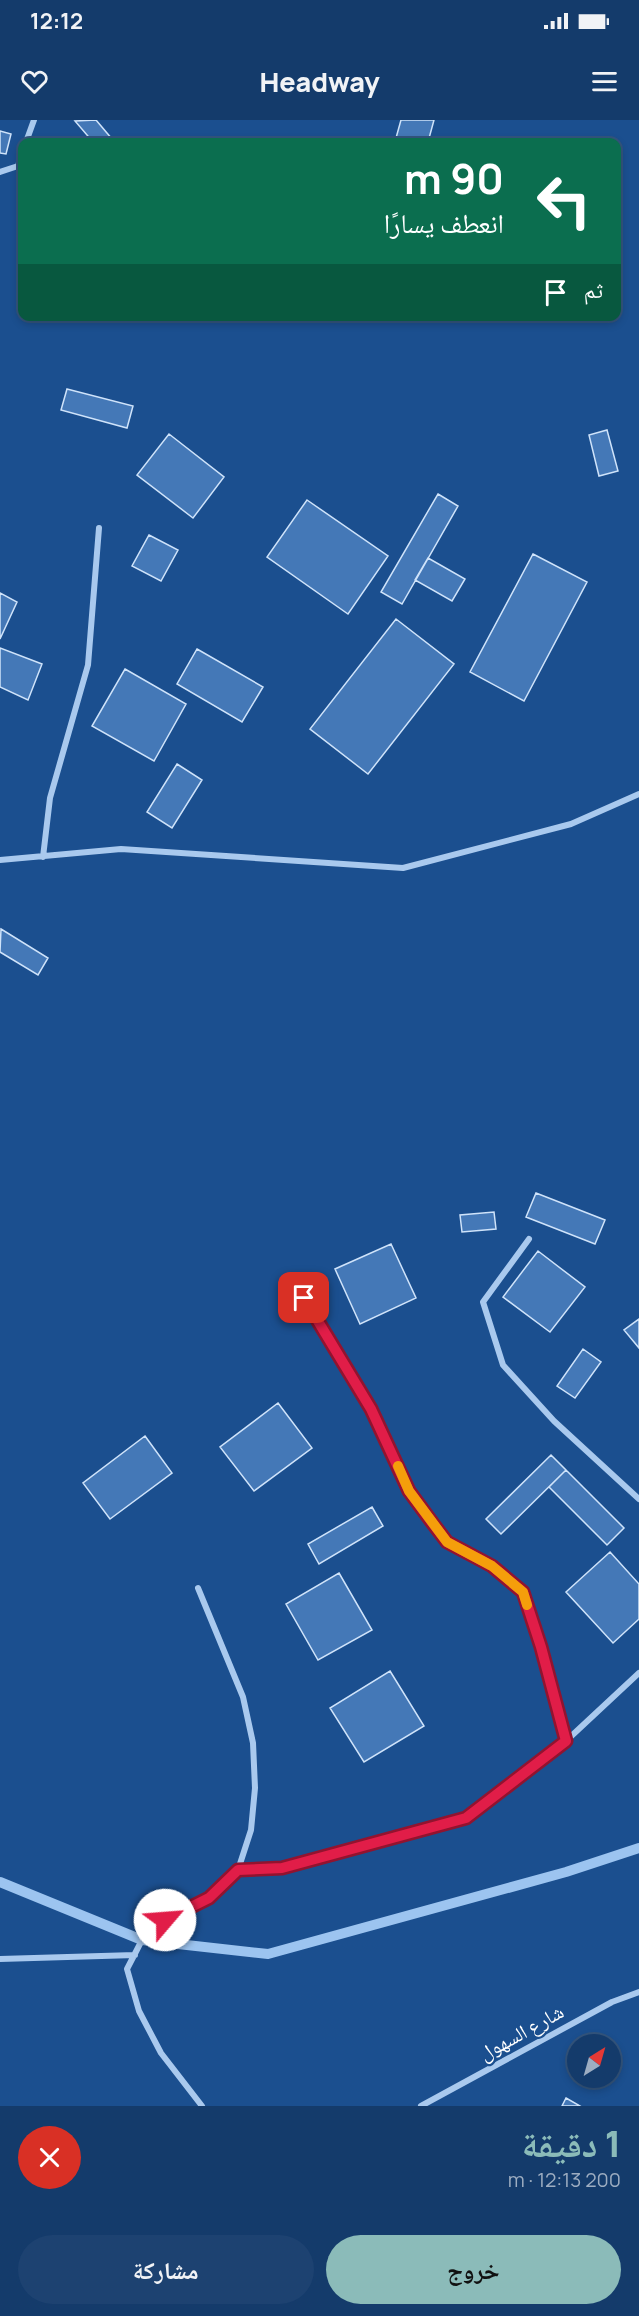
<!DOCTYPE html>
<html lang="ar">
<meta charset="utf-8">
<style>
body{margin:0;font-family:Manrope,"Noto Naskh Arabic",sans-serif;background:#1d4271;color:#f1f3f6;direction:rtl;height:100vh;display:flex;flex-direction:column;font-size:22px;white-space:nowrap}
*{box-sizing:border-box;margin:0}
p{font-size:20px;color:#9dadc1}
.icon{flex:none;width:33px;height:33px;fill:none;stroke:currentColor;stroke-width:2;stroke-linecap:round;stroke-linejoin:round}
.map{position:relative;height:1986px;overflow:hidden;direction:ltr}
.panel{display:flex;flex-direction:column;background:#143b6b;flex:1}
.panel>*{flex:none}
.hud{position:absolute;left:18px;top:18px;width:603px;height:183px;border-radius:12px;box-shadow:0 3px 9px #0003,0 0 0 2px #33557e;direction:rtl;background:#0b6e4f;color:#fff;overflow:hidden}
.needle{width:39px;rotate:37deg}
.tools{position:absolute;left:567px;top:1914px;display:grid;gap:12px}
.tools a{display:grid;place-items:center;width:54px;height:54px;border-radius:50%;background:#143b6b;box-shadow:0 3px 9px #0003,0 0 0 2px #33557e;font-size:30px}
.pin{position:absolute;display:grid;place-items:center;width:51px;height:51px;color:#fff;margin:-26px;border-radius:12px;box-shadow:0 3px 9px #0006}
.me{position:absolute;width:66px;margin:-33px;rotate:63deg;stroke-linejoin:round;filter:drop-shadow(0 0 4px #0008)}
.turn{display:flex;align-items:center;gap:21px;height:126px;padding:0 18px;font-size:27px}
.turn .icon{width:78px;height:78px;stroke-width:2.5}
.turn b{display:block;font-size:42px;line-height:51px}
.then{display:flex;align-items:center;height:57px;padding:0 18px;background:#0003;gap:12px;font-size:22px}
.round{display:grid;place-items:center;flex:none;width:63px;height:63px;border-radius:32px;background:#1d4271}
.headline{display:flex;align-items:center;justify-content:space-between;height:102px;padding:0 18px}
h1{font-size:36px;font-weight:800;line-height:45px;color:#8bbbb9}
.primary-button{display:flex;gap:12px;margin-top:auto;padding:12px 18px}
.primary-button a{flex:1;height:69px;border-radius:36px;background:#8bbbb9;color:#111;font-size:24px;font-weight:800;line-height:69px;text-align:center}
.primary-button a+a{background:#1d4271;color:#f1f3f6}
.status{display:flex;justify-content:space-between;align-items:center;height:42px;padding:0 30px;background:#143b6b;direction:ltr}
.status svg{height:16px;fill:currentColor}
header{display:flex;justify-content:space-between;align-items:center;height:78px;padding:0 18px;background:#143b6b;font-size:27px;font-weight:800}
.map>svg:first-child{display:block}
</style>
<div class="status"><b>12:12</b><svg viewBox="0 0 49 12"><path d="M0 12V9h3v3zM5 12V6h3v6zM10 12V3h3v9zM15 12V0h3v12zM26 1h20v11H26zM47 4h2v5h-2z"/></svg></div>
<header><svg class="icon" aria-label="menu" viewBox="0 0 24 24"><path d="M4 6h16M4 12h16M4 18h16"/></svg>Headway<svg class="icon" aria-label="heart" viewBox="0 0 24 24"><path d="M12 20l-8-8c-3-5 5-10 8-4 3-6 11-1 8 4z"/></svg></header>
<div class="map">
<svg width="639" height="1986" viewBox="0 0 639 1986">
<rect width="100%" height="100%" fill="#1b4f8f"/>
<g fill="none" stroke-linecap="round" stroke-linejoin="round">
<path stroke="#9cc4f0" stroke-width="10" d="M0,1762L142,1820L268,1834L566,1752L639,1728"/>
</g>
<path fill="#4478b7" stroke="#cfe3fa" stroke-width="1.5" d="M96,0L112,19L108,22H93L75,1Z
M401,0H434L428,22H412L396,18Z
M0,11L11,14L6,34L0,33Z
M67,269L133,286L127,308L61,290Z
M607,310L618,351L599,356L589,315Z
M169,314L224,357L193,398L137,355Z
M438,374L458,386L402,484L381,472Z
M307,380L388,436L348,494L267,437Z
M149,415L178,430L161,461L132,446Z
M533,434L587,462L524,581L470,552Z
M428,438L465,459L452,481L415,460Z
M0,473L17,482L0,519Z
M396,499L454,544L368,654L310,609Z
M0,528L42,544L28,580L0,567Z
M197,529L263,567L242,602L177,564Z
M125,549L186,584L154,641L92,606Z
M177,644L202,660L172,708L147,692Z
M1,809L48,838L38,855L0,832Z
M536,1073L605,1100L595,1124L526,1097Z
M494,1092L496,1109L462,1112L460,1095Z
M391,1124L416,1178L360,1204L335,1149Z
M538,1131L585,1167L550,1212L503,1177Z
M639,1199V1228L624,1210Z
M583,1229L601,1242L575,1278L557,1266Z
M278,1283L312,1328L254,1371L220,1327Z
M145,1316L172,1353L110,1399L83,1363Z
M551,1335L566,1350L501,1414L486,1399Z
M566,1350L624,1408L607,1425L549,1367Z
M372,1387L383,1406L319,1444L308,1424Z
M610,1432L639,1464V1499L613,1523L566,1472Z
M339,1453L372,1510L318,1540L286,1484Z
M390,1551L424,1606L364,1642L330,1588Z
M566,1978L580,1986H562Z"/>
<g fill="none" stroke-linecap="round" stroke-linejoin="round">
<path stroke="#a9c9ee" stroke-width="6" d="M26,22L34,0
M0,52L18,46L22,32
M43,737L50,678L88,545L99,408
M0,740L121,729L403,748L571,704L639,674
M529,1119L483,1182L503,1245L554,1301L639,1379
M304,1178L371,1289L409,1371L447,1422L492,1446L523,1472L541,1527L566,1621
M198,1468L243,1577L253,1623L255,1668L251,1710L238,1750L209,1778L165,1800L142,1820L127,1849L139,1891L161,1933L202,1986
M238,1750L282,1748L467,1698L566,1621L639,1553
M0,1839L135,1835
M421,1986L612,1882L639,1872"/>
</g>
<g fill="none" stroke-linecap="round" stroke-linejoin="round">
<defs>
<path id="route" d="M165,1800L209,1778L238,1750L282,1748L466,1698L566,1621L541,1527L523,1472L492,1446L447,1422L434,1405L409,1371L371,1289L304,1178"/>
</defs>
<use href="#route" stroke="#92132f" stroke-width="15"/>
<use href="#route" stroke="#e11d48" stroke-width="10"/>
<path stroke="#f59e0b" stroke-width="10" d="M398,1346L409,1371L447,1422L492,1446L523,1472L527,1485"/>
</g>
<g text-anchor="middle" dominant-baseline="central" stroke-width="4.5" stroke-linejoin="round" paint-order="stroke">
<g font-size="20" fill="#fff" stroke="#1b4f8f">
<text transform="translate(521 1912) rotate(-29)">شارع السهول</text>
</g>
</g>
</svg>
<div class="tools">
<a><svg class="needle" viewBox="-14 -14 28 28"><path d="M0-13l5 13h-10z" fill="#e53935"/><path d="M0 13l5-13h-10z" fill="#9dadc1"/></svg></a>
</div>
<div class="pin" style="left:304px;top:1178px;background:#d93025"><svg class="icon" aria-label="arrive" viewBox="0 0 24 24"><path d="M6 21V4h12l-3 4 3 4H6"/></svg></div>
<svg class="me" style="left:165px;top:1800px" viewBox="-20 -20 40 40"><circle r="19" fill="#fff"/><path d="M0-13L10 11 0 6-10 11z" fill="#e11d48"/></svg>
<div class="hud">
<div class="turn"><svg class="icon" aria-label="left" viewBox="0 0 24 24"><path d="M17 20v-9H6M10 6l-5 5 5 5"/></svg><div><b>90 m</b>انعطف يسارًا</div></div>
<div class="then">ثم<svg class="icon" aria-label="arrive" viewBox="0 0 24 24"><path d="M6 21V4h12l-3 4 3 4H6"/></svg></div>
</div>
</div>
<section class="panel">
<div class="headline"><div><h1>1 دقيقة</h1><p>200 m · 12:13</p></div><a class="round" style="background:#d93025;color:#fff"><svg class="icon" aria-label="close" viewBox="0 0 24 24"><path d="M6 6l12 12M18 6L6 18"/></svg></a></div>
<div class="primary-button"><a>خروج</a><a>مشاركة</a></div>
</section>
